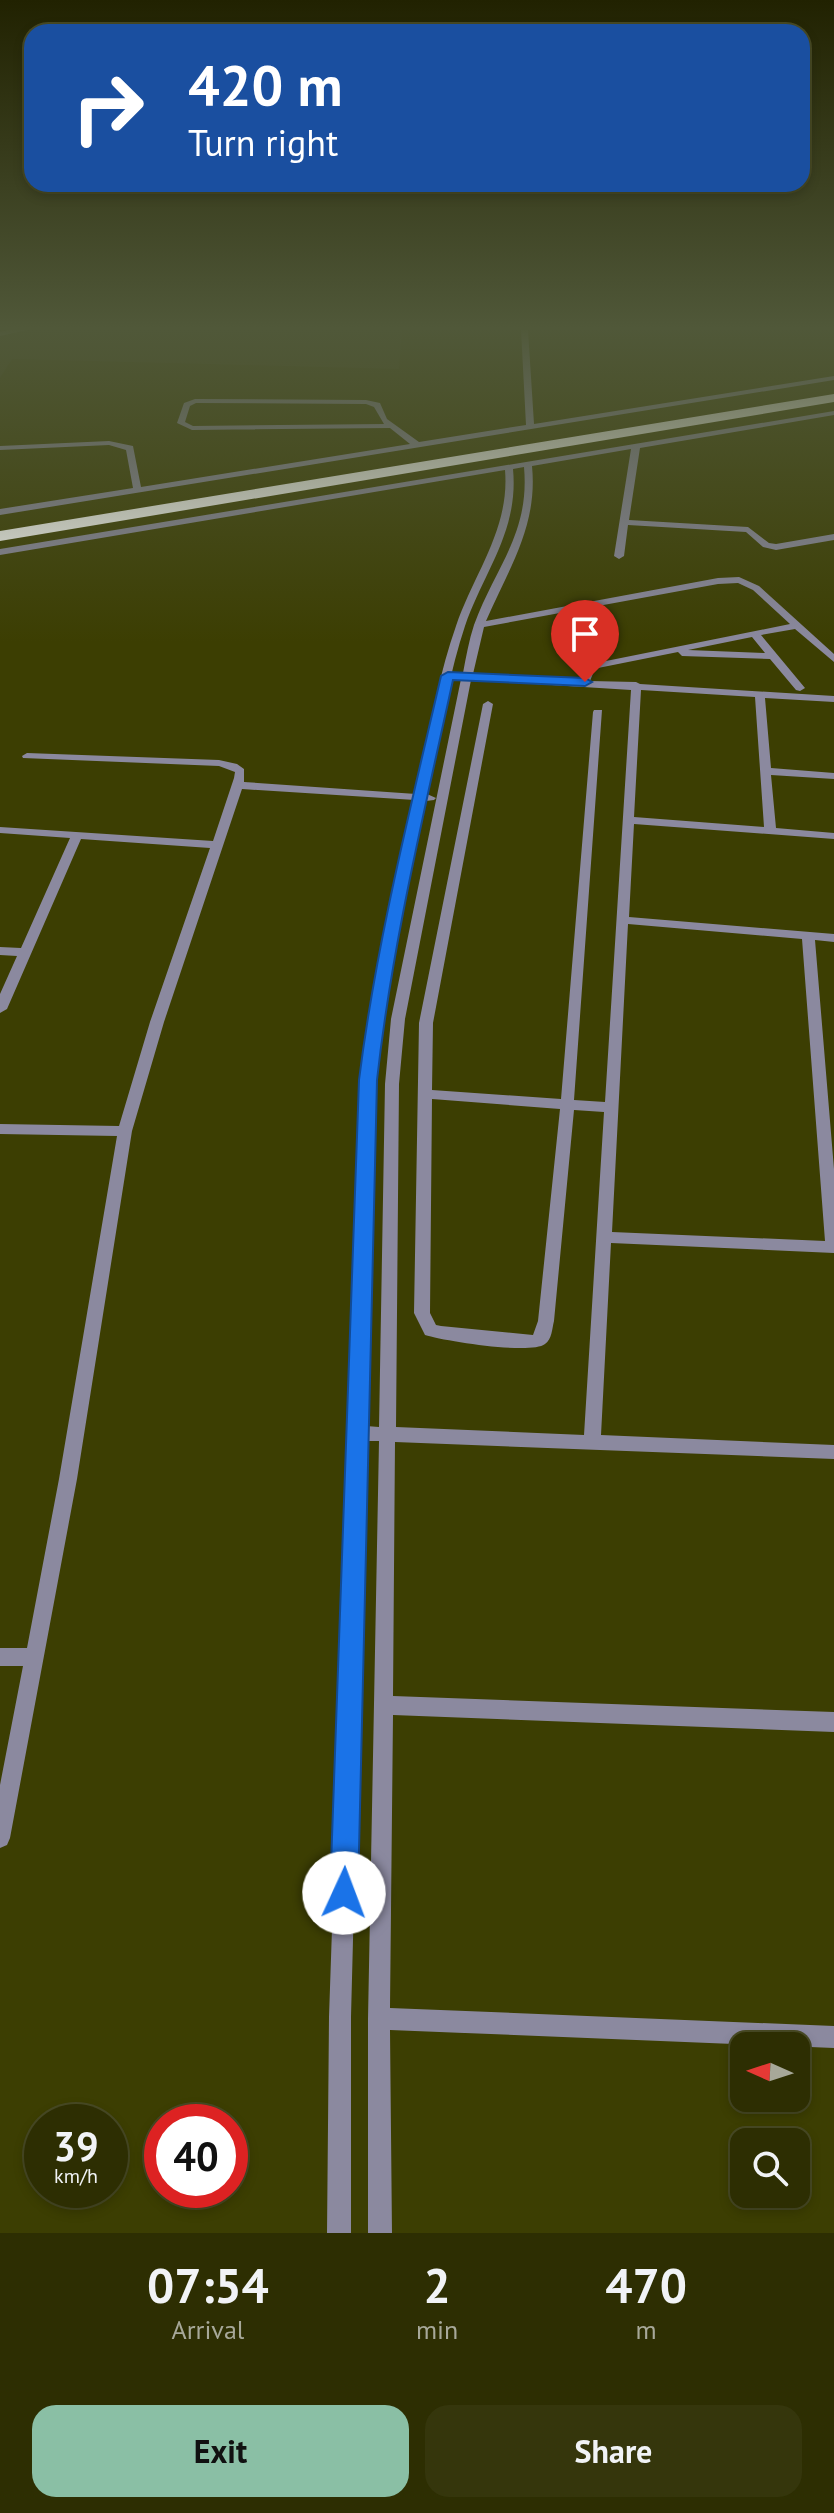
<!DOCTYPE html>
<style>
body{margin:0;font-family:"PT Sans",sans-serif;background:#35360c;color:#f1f3f6;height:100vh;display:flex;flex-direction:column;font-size:30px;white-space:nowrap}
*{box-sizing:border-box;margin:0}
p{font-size:26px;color:#a7a899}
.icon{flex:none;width:44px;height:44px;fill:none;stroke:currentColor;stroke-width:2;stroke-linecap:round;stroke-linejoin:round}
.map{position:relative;height:2233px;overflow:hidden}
.sheet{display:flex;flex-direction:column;background:#2d2e02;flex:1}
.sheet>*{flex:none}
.banner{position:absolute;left:24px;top:24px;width:786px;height:168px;border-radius:24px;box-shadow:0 4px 12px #0003,0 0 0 2px #484a24;background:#1a4fa0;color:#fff;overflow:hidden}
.needle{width:52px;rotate:273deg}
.buttons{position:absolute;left:730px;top:2032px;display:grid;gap:16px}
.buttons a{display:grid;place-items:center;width:80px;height:80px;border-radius:16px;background:#2d2e02;box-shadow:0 4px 12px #0003,0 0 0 2px #484a24;font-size:40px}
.speed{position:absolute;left:24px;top:2104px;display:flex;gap:16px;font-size:40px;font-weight:700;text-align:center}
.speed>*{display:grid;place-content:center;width:104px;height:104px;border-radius:50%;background:#2d2e02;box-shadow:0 4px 12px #0003,0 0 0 2px #484a24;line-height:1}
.speed small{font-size:20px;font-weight:400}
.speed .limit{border:12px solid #d22;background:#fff;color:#111}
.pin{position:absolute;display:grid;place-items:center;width:68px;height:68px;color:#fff;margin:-82px -34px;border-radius:50% 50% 50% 0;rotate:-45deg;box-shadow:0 0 8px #0007}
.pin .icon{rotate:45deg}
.me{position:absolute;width:88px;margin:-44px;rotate:2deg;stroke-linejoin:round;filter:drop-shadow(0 0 6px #0008)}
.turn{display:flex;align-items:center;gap:28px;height:168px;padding:0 32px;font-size:36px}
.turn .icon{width:104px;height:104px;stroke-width:2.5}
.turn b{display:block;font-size:56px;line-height:68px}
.eta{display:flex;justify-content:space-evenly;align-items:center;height:136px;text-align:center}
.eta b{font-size:48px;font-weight:700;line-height:56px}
.primary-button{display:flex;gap:16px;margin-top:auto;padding:16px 32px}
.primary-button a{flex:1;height:92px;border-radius:24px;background:#8abfa5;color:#111;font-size:32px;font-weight:700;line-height:92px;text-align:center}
.primary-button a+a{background:#35360c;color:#f1f3f6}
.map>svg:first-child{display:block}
</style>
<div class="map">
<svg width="834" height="2233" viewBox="0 0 834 2233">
<rect width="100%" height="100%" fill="#3c3e02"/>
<path fill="#434514" d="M0,330H402L399,369L12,359L0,378Z"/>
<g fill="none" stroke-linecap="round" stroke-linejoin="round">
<path fill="#8b899f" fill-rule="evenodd" d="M8,330H27L0,336V332Z
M521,330H528L534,424L834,376V380L0,515V509L133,488L126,450L109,445L0,450V446L109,441L133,446L141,487L410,444L390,428L192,430L177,423L184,403L195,399L366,400L380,403L387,419L419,442L526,425ZM196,403L366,404L374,407L384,424L193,426L185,422L190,406Z
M834,411V415L640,448L629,520L748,527L769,543L776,544L834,534V540L776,550L763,547L746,532L628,525L624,556L619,559L614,556L631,449L532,466C538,526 509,568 486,621L718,578L739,577L759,586L834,654V662L795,629L761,635L805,688L800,691L796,690L770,659L682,656L678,652L598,668L594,671L590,681L636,682L640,684L834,696V702L765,698L771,768L834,773V779L771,775L776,828L834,833V839L634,824L629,917L834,934V942L815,940L834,1169V1253L611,1243L601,1435L834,1445V1459L395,1442L393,1696L834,1712V1732L393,1715L390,2008L834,2026V2048L390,2030L392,2233H368V2019L379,1441H366L351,2017V2233H327L329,2017L361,1080L378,972L415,800L242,789L164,1022L132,1131L77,1479L10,1838L7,1845L0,1848V1785L23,1666H0V1648H27L59,1479L117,1136L0,1134V1124L119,1126L150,1022L210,848L81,839L7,1009L0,1013V994L17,956L0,955V947L21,948L70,838L0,833V827L213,841L234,778L235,772L219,766L23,758L22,756L27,753L219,760L237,764L244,769V782L416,794C428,738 437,680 456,626C474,573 510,529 505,470L0,555V549ZM524,467C530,534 495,567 474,625C469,640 466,657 463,673L455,676L461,679L391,1019L385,1084L379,1427L366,1426L375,1080L391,972L426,801L434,800L436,798L427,794C439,738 447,680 465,626C484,571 519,531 513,469ZM738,583L753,590L790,624L591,664L584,669L580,680L473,674L484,627L718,584ZM752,637L765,653L688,650ZM471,680L631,690L605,1102L574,1100L602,710H594L593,712L561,1099L432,1090L433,1023L493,704L488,701L483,704L419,1023L414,1313L425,1335C444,1341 531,1355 545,1344C552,1339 552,1329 554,1321L574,1110L604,1112L584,1435L396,1427L399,1084L405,1019ZM641,690L755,697L764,827L634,817ZM628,924L802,939L825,1241L612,1232ZM432,1099L560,1109L538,1321L533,1335L441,1326L436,1325L430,1313Z"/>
<path fill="#fcfcfc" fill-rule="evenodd" d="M834,394V402L0,541V531Z"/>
</g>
<linearGradient id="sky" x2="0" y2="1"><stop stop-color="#212201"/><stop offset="0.51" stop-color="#505839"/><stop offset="1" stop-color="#505839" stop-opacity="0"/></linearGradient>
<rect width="834" height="643" fill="url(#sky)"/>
<path fill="#1a73e8" stroke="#114b97" stroke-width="2" d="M448,672L585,678L592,682L585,686L453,680C424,813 392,945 377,1080L358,1893L354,1903L344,1907L334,1903L330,1893L359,1080C376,944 410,810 441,676Z"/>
</svg>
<div class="buttons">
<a><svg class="needle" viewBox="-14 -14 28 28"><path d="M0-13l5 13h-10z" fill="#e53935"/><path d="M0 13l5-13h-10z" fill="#a7a899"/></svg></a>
<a><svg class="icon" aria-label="search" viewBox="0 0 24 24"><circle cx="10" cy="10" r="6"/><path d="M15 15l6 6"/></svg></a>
</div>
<div class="speed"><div>39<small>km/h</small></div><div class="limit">40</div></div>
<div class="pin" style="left:585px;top:682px;background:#d93025"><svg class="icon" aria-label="arrive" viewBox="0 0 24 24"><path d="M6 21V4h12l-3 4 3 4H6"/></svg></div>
<svg class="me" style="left:344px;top:1893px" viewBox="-20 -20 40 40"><circle r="19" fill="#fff"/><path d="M0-13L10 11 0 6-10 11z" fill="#1a73e8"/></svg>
<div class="banner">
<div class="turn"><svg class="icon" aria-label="right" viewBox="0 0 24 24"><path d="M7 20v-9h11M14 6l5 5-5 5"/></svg><div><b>420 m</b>Turn right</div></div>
</div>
</div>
<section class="sheet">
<div class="eta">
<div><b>07:54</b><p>Arrival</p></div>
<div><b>2</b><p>min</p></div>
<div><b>470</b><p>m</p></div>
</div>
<div class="primary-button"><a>Exit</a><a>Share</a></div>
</section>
